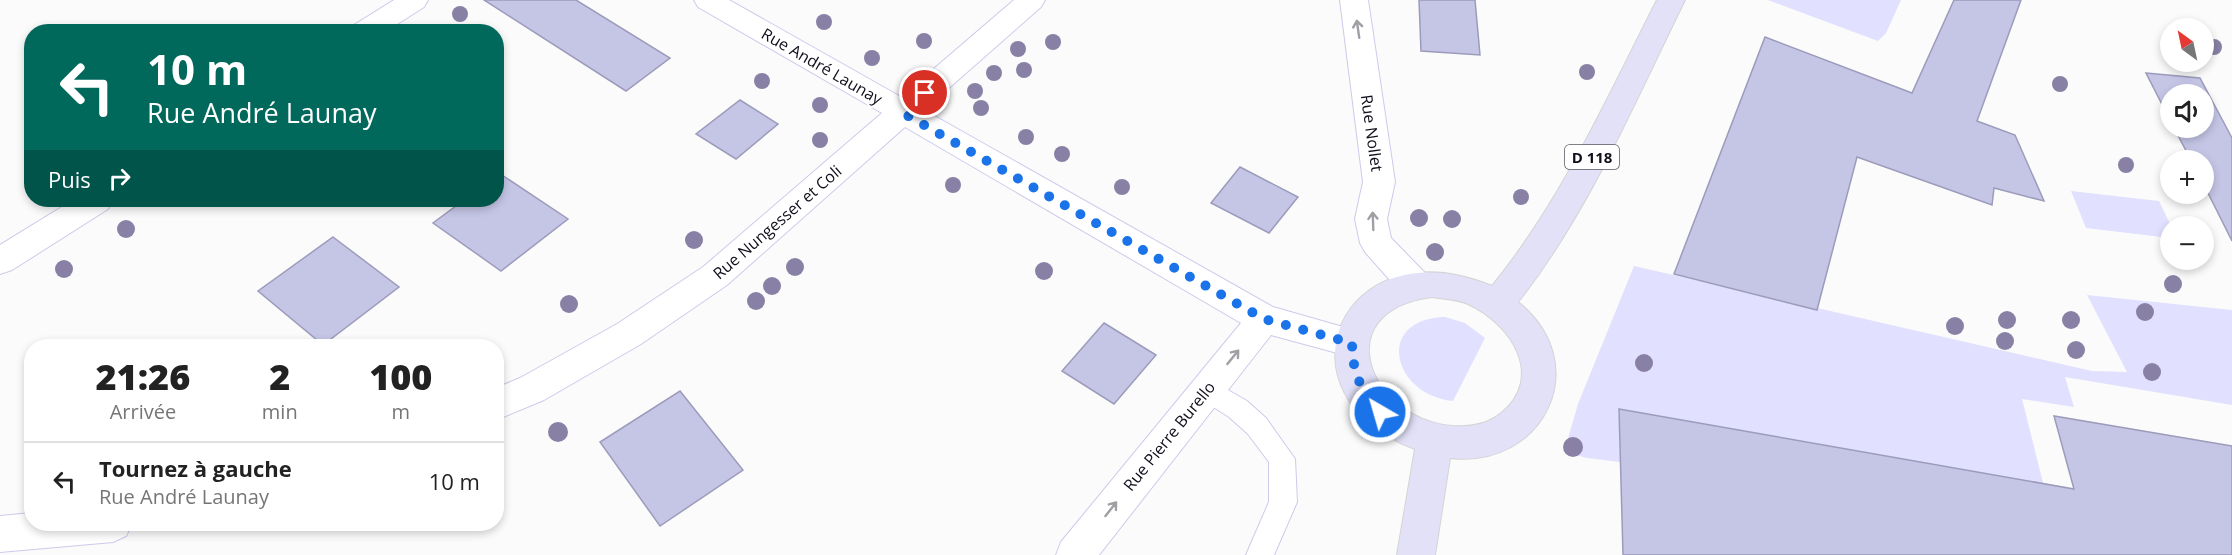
<!DOCTYPE html>
<html lang="fr">
<meta charset="utf-8">
<style>
body{margin:0;font-family:"Open Sans",sans-serif;background:#f6f6f6;color:#222;height:100vh;display:flex;flex-direction:column;font-size:22px;white-space:nowrap}
*{box-sizing:border-box;margin:0}
p{font-size:20px;color:#767676}
.icon{flex:none;width:33px;height:33px;fill:none;stroke:currentColor;stroke-width:2;stroke-linecap:round;stroke-linejoin:round}
.map{position:relative;flex:1;overflow:hidden}
.side{position:absolute;left:24px;top:339px;width:480px;height:192px;display:flex;flex-direction:column;background:#fff;border-radius:24px;box-shadow:0 3px 9px #0003}
.side>*{flex:none}
.guide{position:absolute;left:24px;top:24px;width:480px;height:183px;border-radius:24px;box-shadow:0 3px 9px #0003;background:#00695c;color:#fff;overflow:hidden}
.needle{width:39px;rotate:327deg}
.buttons{position:absolute;left:2160px;top:18px;display:grid;gap:12px}
.buttons a{display:grid;place-items:center;width:54px;height:54px;border-radius:50%;background:#fff;box-shadow:0 3px 9px #0003;font-size:30px}
.pin{position:absolute;display:grid;place-items:center;width:51px;height:51px;color:#fff;margin:-26px;border:3px solid #fff;border-radius:50%;box-shadow:0 2px 6px #0007}
.me{position:absolute;width:66px;margin:-33px;rotate:322deg;stroke-linejoin:round;filter:drop-shadow(0 0 4px #0008)}
.turn{display:flex;align-items:center;gap:21px;height:126px;padding:0 24px;font-size:27px}
.turn .icon{width:78px;height:78px;stroke-width:2.5}
.turn b{display:block;font-size:42px;line-height:51px}
.then{display:flex;align-items:center;height:57px;padding:0 24px;background:#0003;gap:12px;font-size:22px}
.eta{display:flex;justify-content:space-evenly;align-items:center;height:102px;text-align:center}
.eta b{font-size:36px;font-weight:800;line-height:42px}
ul{padding:0;list-style:none}
li{display:flex;align-items:center;gap:18px;height:78px;padding:0 24px;border-top:2px solid #e0e0e0}
li div{flex:1}
li b{display:block;font-size:22px}
li em{font-style:normal}
.map>svg:first-child{display:block}
</style>
<div class="map">
<svg width="2232" height="555" viewBox="0 0 2232 555">
<rect width="100%" height="100%" fill="#fbfbfb"/>
<path fill="#e1e0fe" d="M1768,0H1901L1886,33L1878,41Z
M2071,191L2159,201L2171,226L2170,238L2086,228Z
M1634,266L2092,371L2127,372L2087,295L2232,310V405L2065,377L2074,407L2022,399L2061,555H2047L2028,481L1619,409L1620,462L1587,458L1564,452L1578,404Z
M1445,317L1465,323L1485,338L1453,401C1392,395 1374,319 1445,317Z"/>
<path fill="#c5c5e6" stroke="#9c9bbb" stroke-width="1.5" d="M484,0H576L670,58L626,91Z
M1419,0H1475L1480,55L1421,51Z
M1954,0H2021L1977,121L2015,135L2044,201L1994,188L1992,205L1857,157L1817,310L1674,274L1765,37L1912,93Z
M2146,73L2200,78L2232,138V241L2204,185V160H2191L2174,128H2204V94H2170V120Z
M740,100L778,124L736,159L696,134Z
M1240,167L1298,197L1269,233L1211,203Z
M496,171L568,219L501,271L433,223L464,200H496Z
M333,237L399,287L323,345L258,291Z
M1104,323L1156,355L1114,404L1062,371Z
M680,391L743,470L660,526L600,442Z
M1619,409L2074,489L2054,416L2232,446V555H1623Z"/>
<g fill="none" stroke-linecap="round" stroke-linejoin="round">
<defs>
<path id="lane" d="M1207,378L1247,401L1266,418L1295,459L1297,502L1274,555H1246L1269,502V462L1248,434L1229,417L1198,397L1194,389L1198,381Z"/>
<path id="street" d="M394,0H428L424,7L385,32H350L354,25Z
M694,0H729L901,97L1014,0H1045L1041,7L924,110L1273,307L1364,333L1369,343L1364,353L1352,357L1271,335L1099,555H1056L1061,542L1241,323L905,127L727,285L641,344L544,400L496,420V388L520,378L617,324L703,267L882,113L698,7Z
M1340,0H1368L1395,182L1387,219L1391,238L1427,275L1432,285L1427,295L1415,298L1403,295L1365,252L1360,243L1355,219L1363,182Z
M73,200H113L108,209L12,270L0,274V245Z
M32,513V524H132L126,536L113,542L0,552V516Z"/>
<path id="primary" d="M1657,0H1685C1634,103 1589,212 1518,302C1595,364 1544,469 1450,458L1435,555H1397L1415,449C1270,396 1339,223 1492,286C1562,200 1607,98 1657,0ZM1432,297C1444,299 1457,299 1468,304C1512,324 1546,378 1500,414C1486,425 1469,427 1452,426C1368,418 1326,311 1432,297Z"/>
</defs>
<use href="#lane" stroke="#cbcbec" stroke-width="2"/>
<use href="#street" stroke="#cbcbec" stroke-width="2"/>
<use href="#primary" stroke="#d4d4d6" stroke-width="2"/>
<use href="#lane" fill="#fff" fill-rule="evenodd"/>
<use href="#street" fill="#fff" fill-rule="evenodd"/>
<use href="#primary" fill="#e2e1f8" fill-rule="evenodd"/>
</g>
<g fill="#8881a5">
<circle cx="460" cy="14" r="8"/>
<circle cx="824" cy="22" r="8"/>
<circle cx="924" cy="41" r="8"/>
<circle cx="1053" cy="42" r="8"/>
<circle cx="2214" cy="47" r="8"/>
<circle cx="1018" cy="49" r="8"/>
<circle cx="872" cy="58" r="8"/>
<circle cx="1024" cy="70" r="8"/>
<circle cx="1587" cy="72" r="8"/>
<circle cx="994" cy="73" r="8"/>
<circle cx="762" cy="81" r="8"/>
<circle cx="2060" cy="84" r="8"/>
<circle cx="975" cy="91" r="8"/>
<circle cx="820" cy="105" r="8"/>
<circle cx="981" cy="108" r="8"/>
<circle cx="1026" cy="137" r="8"/>
<circle cx="820" cy="140" r="8"/>
<circle cx="1062" cy="154" r="8"/>
<circle cx="2126" cy="165" r="8"/>
<circle cx="953" cy="185" r="8"/>
<circle cx="1122" cy="187" r="8"/>
<circle cx="1521" cy="197" r="8"/>
<circle cx="1419" cy="218" r="9"/>
<circle cx="1452" cy="219" r="9"/>
<circle cx="126" cy="229" r="9"/>
<circle cx="694" cy="240" r="9"/>
<circle cx="1435" cy="252" r="9"/>
<circle cx="795" cy="267" r="9"/>
<circle cx="64" cy="269" r="9"/>
<circle cx="1044" cy="271" r="9"/>
<circle cx="2173" cy="284" r="9"/>
<circle cx="772" cy="286" r="9"/>
<circle cx="756" cy="301" r="9"/>
<circle cx="569" cy="304" r="9"/>
<circle cx="2145" cy="312" r="9"/>
<circle cx="2007" cy="320" r="9"/>
<circle cx="2071" cy="320" r="9"/>
<circle cx="1955" cy="326" r="9"/>
<circle cx="2005" cy="341" r="9"/>
<circle cx="2076" cy="350" r="9"/>
<circle cx="1644" cy="363" r="9"/>
<circle cx="2152" cy="372" r="9"/>
<circle cx="558" cy="432" r="10"/>
<circle cx="1573" cy="447" r="10"/>
</g>
<defs><path id="oneway-shaft" d="M-6 0H5M1.5-3L5.5 0L1.5 3" fill="none" stroke-width="1.6" stroke-linecap="round" stroke-linejoin="round" transform="scale(1.5)"/></defs>
<g stroke="#9f9fa4">
<use href="#oneway-shaft" transform="translate(1358 29) rotate(-98)"/>
<use href="#oneway-shaft" transform="translate(1373 221) rotate(-92)"/>
<use href="#oneway-shaft" transform="translate(1233 357) rotate(-51)"/>
<use href="#oneway-shaft" transform="translate(1111 509) rotate(-52)"/>
</g>
<g fill="none" stroke-linecap="round" stroke-linejoin="round">
<path stroke="#1a73e8" stroke-width="10" stroke-dasharray="0 18" d="M925,93L903,113L1264,319L1352,343C1353,376 1360,387 1380,412"/>
</g>
<g text-anchor="middle" dominant-baseline="central" stroke-width="4.5" stroke-linejoin="round" paint-order="stroke">
<rect fill="#fff" stroke="#58575f" stroke-width="1.5" x="1565" y="145" width="54" height="24" rx="4.5"/>
<g font-size="15" font-weight="bold" fill="#100f1b">
<text x="1592" y="157">D 118</text>
</g>
<g font-size="16" fill="#100f1b" stroke="#fff">
<text transform="translate(822 66) rotate(30)">Rue André Launay</text>
<text transform="translate(1372 133) rotate(82)">Rue Nollet</text>
<text transform="translate(777 222) rotate(-41)">Rue Nungesser et Coli</text>
<text transform="translate(1169 436) rotate(-51)">Rue Pierre Burello</text>
</g>
</g>
</svg>
<div class="buttons">
<a><svg class="needle" viewBox="-14 -14 28 28"><path d="M0-13l5 13h-10z" fill="#e53935"/><path d="M0 13l5-13h-10z" fill="#767676"/></svg></a>
<a><svg class="icon" aria-label="sound" viewBox="0 0 24 24"><path d="M4 9h4l5-4v14l-5-4H4zM17 9q2 3 0 6"/></svg></a>
<a>+</a>
<a>−</a>
</div>
<div class="pin" style="left:925px;top:93px;background:#d93025"><svg class="icon" aria-label="arrive" viewBox="0 0 24 24"><path d="M6 21V4h12l-3 4 3 4H6"/></svg></div>
<svg class="me" style="left:1380px;top:412px" viewBox="-20 -20 40 40"><circle r="17" fill="#1a73e8" stroke="#fff" stroke-width="3"/><path d="M0-11L8 9 0 5-8 9z" fill="#fff"/></svg>
<div class="guide">
<div class="turn"><svg class="icon" aria-label="left" viewBox="0 0 24 24"><path d="M17 20v-9H6M10 6l-5 5 5 5"/></svg><div><b>10 m</b>Rue André Launay</div></div>
<div class="then">Puis<svg class="icon" aria-label="right" viewBox="0 0 24 24"><path d="M7 20v-9h11M14 6l5 5-5 5"/></svg></div>
</div>
<section class="side">
<div class="eta">
<div><b>21:26</b><p>Arrivée</p></div>
<div><b>2</b><p>min</p></div>
<div><b>100</b><p>m</p></div>
</div>
<ul>
<li><svg class="icon" aria-label="left" viewBox="0 0 24 24"><path d="M17 20v-9H6M10 6l-5 5 5 5"/></svg><div><b>Tournez à gauche</b><p>Rue André Launay</p></div><em>10 m</em></li>
</ul>
</section>
</div>
